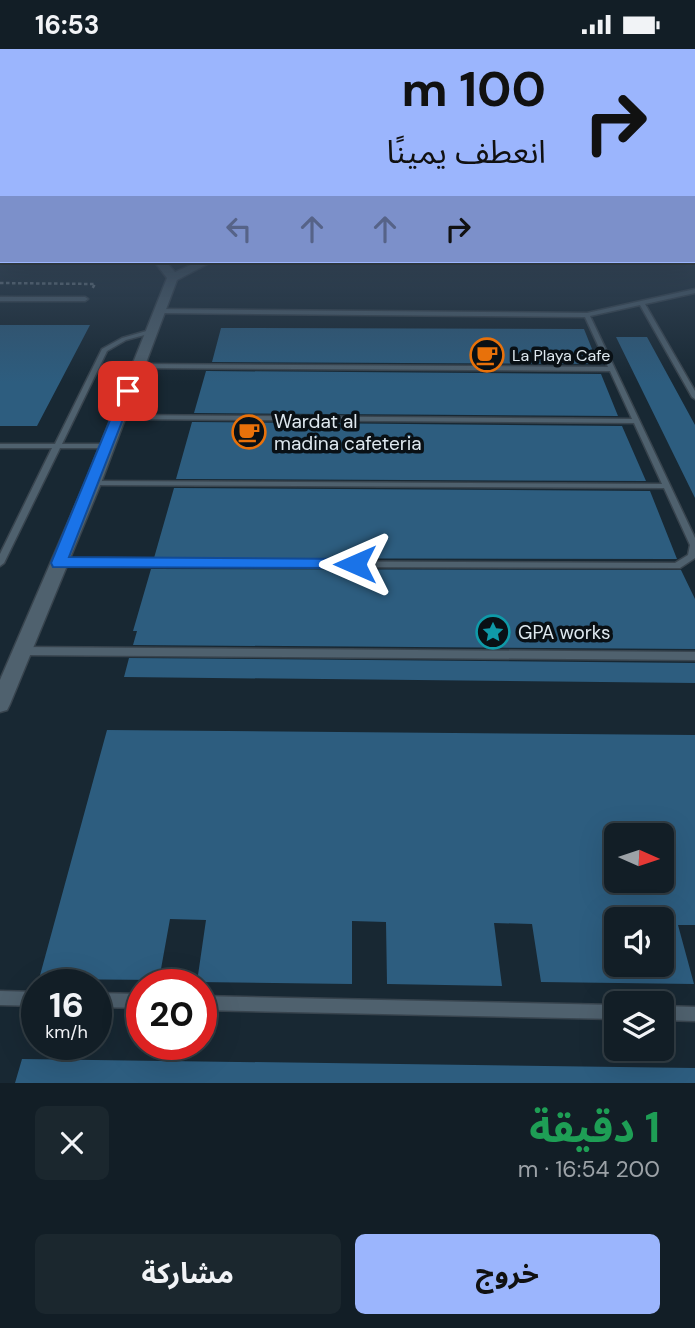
<!DOCTYPE html>
<html lang="ar">
<meta charset="utf-8">
<style>
body{margin:0;font-family:"DM Sans","Noto Sans Arabic",sans-serif;background:#1b272e;color:#f1f3f6;direction:rtl;height:100vh;display:flex;flex-direction:column;font-size:26px;white-space:nowrap}
*{box-sizing:border-box;margin:0}
p{font-size:23px;color:#9ca2a7}
.icon{flex:none;width:38px;height:38px;fill:none;stroke:currentColor;stroke-width:2;stroke-linecap:round;stroke-linejoin:round}
.map{position:relative;height:1034px;overflow:hidden;direction:ltr}
.side{display:flex;flex-direction:column;background:#121e26;flex:1}
.side>*{flex:none}
.banner{position:absolute;left:0px;top:0px;width:696px;height:214px;box-shadow:0 7px 28px #0002,0 0 0 2px #313c43;direction:rtl;background:#9bb5fd;color:#111;overflow:hidden}
.needle{width:46px;rotate:93deg}
.tools{position:absolute;left:604px;top:774px;display:grid;gap:14px}
.tools a{display:grid;place-items:center;width:70px;height:70px;border-radius:10px;background:#121e26;box-shadow:0 7px 28px #0002,0 0 0 2px #313c43;font-size:35px}
.speed{position:absolute;left:21px;top:920px;display:flex;gap:14px;font-size:35px;font-weight:700;text-align:center}
.speed>*{display:grid;place-content:center;width:91px;height:91px;border-radius:50%;background:#121e26;box-shadow:0 7px 28px #0002,0 0 0 2px #313c43;line-height:1}
.speed small{font-size:18px;font-weight:400}
.speed .limit{border:10px solid #d22;background:#fff;color:#111}
.pin{position:absolute;display:grid;place-items:center;width:60px;height:60px;color:#fff;margin:-30px;border-radius:14px;box-shadow:0 4px 10px #0006}
.me{position:absolute;width:77px;margin:-38px;rotate:270deg;stroke-linejoin:round;filter:drop-shadow(0 0 5px #0008)}
.turn{display:flex;align-items:center;gap:24px;height:147px;padding:0 35px;font-size:32px}
.turn .icon{width:91px;height:91px;stroke-width:2.5}
.turn b{display:block;font-size:49px;line-height:60px}
.lanes{display:flex;align-items:center;height:66px;padding:0 35px;background:#0003;justify-content:center;gap:35px;direction:ltr}
.lanes .off{opacity:.35}
.round{display:grid;place-items:center;flex:none;width:74px;height:74px;border-radius:10px;background:#1b272e}
.headline{display:flex;align-items:center;justify-content:space-between;height:119px;padding:0 35px}
h1{font-size:42px;font-weight:700;line-height:52px;color:#1e9e55}
.cta{display:flex;gap:14px;margin-top:auto;padding:14px 35px}
.cta a{flex:1;height:80px;border-radius:10px;background:#9bb5fd;color:#111;font-size:28px;font-weight:700;line-height:80px;text-align:center}
.cta a+a{background:#1b272e;color:#f1f3f6}
.status{display:flex;justify-content:space-between;align-items:center;height:49px;padding:0 35px;background:#121e26;direction:ltr}
.status svg{height:19px;fill:currentColor}
.map>svg:first-child{display:block}
</style>
<div class="status"><b>16:53</b><svg viewBox="0 0 49 12"><path d="M0 12V9h3v3zM5 12V6h3v6zM10 12V3h3v9zM15 12V0h3v12zM26 1h20v11H26zM47 4h2v5h-2z"/></svg></div>
<div class="map">
<svg width="695" height="1034" viewBox="0 0 695 1034">
<rect width="100%" height="100%" fill="#182833"/>
<path fill="#2d5d7f" fill-rule="evenodd" d="M0,276H90L37,377H0Z
M221,279L584,280L598,315L212,313Z
M616,288H647L695,376V449Z
M206,322L601,325L618,367L194,364Z
M192,373L622,377L646,432L176,430Z
M174,439L650,442L677,510L154,509Z
M151,520L681,521L695,550V600L133,596L137,582H133Z
M129,609L695,614V634L124,628Z
M107,681L695,686V876H678L694,935L541,933L532,875L494,874L502,937L387,935L386,873L352,872V935L197,933L206,871L170,870L159,931L39,930ZM616,786H662V831H616ZM616,870H662V915H616Z
M22,1010L695,1019V1034H15Z"/>
<g fill="none" stroke-linecap="round" stroke-linejoin="round">
<defs>
<path id="service" d="M695,240V244L645,255L695,342V350L692,348L640,256L590,267L695,489V509L680,519L59,517L55,514L59,511L675,514L688,506L690,496L664,439L93,436L89,434L93,432L662,435L634,374L119,370L115,368L119,366L632,370L610,322L138,319L135,317L138,315L608,318L585,268L159,264L156,262L159,260L587,264Z
M0,248H85L88,250L85,252H0Z
M150,281L152,282V284L126,291L107,302L62,395H108L112,397L108,399H60L4,514L0,517V505L52,399H0V395H55L102,300L122,289Z
M22,598L695,603V611L22,606L19,605L17,602L19,599Z
M0,942L37,943V957L0,956Z
M96,944L142,945V959L96,958Z
M201,947L616,956V970L201,961Z
M662,957L695,958V972L662,971Z"/>
<path id="minor" d="M154,212H165L175,223L200,212H213L177,231L101,434L10,655L7,661L0,663V631L85,434L167,229Z"/>
<path id="secondary" d="M0,192H2V198H0Z"/>
</defs>
<use href="#service" stroke="#38444e" stroke-width="3"/>
<use href="#minor" stroke="#38444e" stroke-width="3"/>
<use href="#secondary" stroke="#38444e" stroke-width="4"/>
<path stroke="#7e8b94" stroke-width="2.5" stroke-dasharray="3.5 2.5" stroke-linecap="butt" d="M0,234L95,235L92,240"/>
<use href="#service" fill="#4f616e" fill-rule="evenodd"/>
<use href="#minor" fill="#4f616e" fill-rule="evenodd"/>
<use href="#secondary" fill="#4f616e" fill-rule="evenodd"/>
</g>
<linearGradient id="sky" x2="0" y2="1"><stop stop-color="#0d161c"/><stop offset="0.57" stop-color="#37485b"/><stop offset="1" stop-color="#37485b" stop-opacity="0"/></linearGradient>
<rect width="695" height="334" fill="url(#sky)"/>
<path fill="#1a73e8" stroke="#114b97" stroke-width="2" d="M128,339L134,342L69,508L355,510L363,515L360,519L53,518L51,514L122,342Z"/>
<defs>
<symbol id="cafe-ring" viewBox="-11 -11 22 22"><circle r="9.5" fill="#091015" stroke="#e8710a" stroke-width="1.5"/><path d="M-5.5-4.5H6V0H3Q3 3.5 0 3.5H-2.5Q-5.5 3.5-5.5 0ZM3-3.2v2h1.7v-2ZM-6 4.5H4V6H-6Z" fill="#e8710a"/></symbol>
<symbol id="sight-ring" viewBox="-11 -11 22 22"><circle r="9.5" fill="#091015" stroke="#0f9aa8" stroke-width="1.5"/><path d="M0-6L1.8-2.2L6-1.7L2.9 1.2L3.7 5.4L0 3.3L-3.7 5.4L-2.9 1.2L-6-1.7L-1.8-2.2Z" fill="#0f9aa8"/></symbol>
</defs>
<g fill-rule="evenodd">
<use href="#cafe-ring" x="468" y="287" width="38" height="38"/>
<use href="#cafe-ring" x="230" y="364" width="38" height="38"/>
<use href="#sight-ring" x="474" y="564" width="38" height="38"/>
</g>
<g text-anchor="middle" dominant-baseline="central" stroke-width="7" stroke-linejoin="round" paint-order="stroke">
<g font-size="16" fill="#dee8ef" stroke="#091015" text-anchor="start">
<text x="512" y="306">La Playa Cafe</text>
</g>
<g font-size="19" fill="#dee8ef" stroke="#091015" text-anchor="start">
<text x="274" y="372">Wardat al<tspan x="274" dy="22">madina cafeteria</tspan></text>
<text x="518" y="583">GPA works</text>
</g>
</g>
</svg>
<div class="tools">
<a><svg class="needle" viewBox="-14 -14 28 28"><path d="M0-13l5 13h-10z" fill="#e53935"/><path d="M0 13l5-13h-10z" fill="#9ca2a7"/></svg></a>
<a><svg class="icon" aria-label="sound" viewBox="0 0 24 24"><path d="M4 9h4l5-4v14l-5-4H4zM17 9q2 3 0 6"/></svg></a>
<a><svg class="icon" aria-label="layers" viewBox="0 0 24 24"><path d="M12 4l9 5-9 5-9-5zM3 14l9 5 9-5"/></svg></a>
</div>
<div class="speed"><div>16<small>km/h</small></div><div class="limit">20</div></div>
<div class="pin" style="left:128px;top:342px;background:#d93025"><svg class="icon" aria-label="arrive" viewBox="0 0 24 24"><path d="M6 21V4h12l-3 4 3 4H6"/></svg></div>
<svg class="me" style="left:355px;top:515px" viewBox="-20 -20 40 40"><path d="M0-17L14 15 0 8-14 15z" fill="#1a73e8" stroke="#fff" stroke-width="4"/></svg>
<div class="banner">
<div class="turn"><svg class="icon" aria-label="right" viewBox="0 0 24 24"><path d="M7 20v-9h11M14 6l5 5-5 5"/></svg><div><b>100 m</b>انعطف يمينًا</div></div>
<div class="lanes"><svg class="icon off" aria-label="left" viewBox="0 0 24 24"><path d="M17 20v-9H6M10 6l-5 5 5 5"/></svg><svg class="icon off" aria-label="ahead" viewBox="0 0 24 24"><path d="M12 20V5M6 11l6-6 6 6"/></svg><svg class="icon off" aria-label="ahead" viewBox="0 0 24 24"><path d="M12 20V5M6 11l6-6 6 6"/></svg><svg class="icon" aria-label="right" viewBox="0 0 24 24"><path d="M7 20v-9h11M14 6l5 5-5 5"/></svg></div>
</div>
</div>
<section class="side">
<div class="headline"><div><h1>1 دقيقة</h1><p>200 m · 16:54</p></div><a class="round"><svg class="icon" aria-label="close" viewBox="0 0 24 24"><path d="M6 6l12 12M18 6L6 18"/></svg></a></div>
<div class="cta"><a>خروج</a><a>مشاركة</a></div>
</section>
